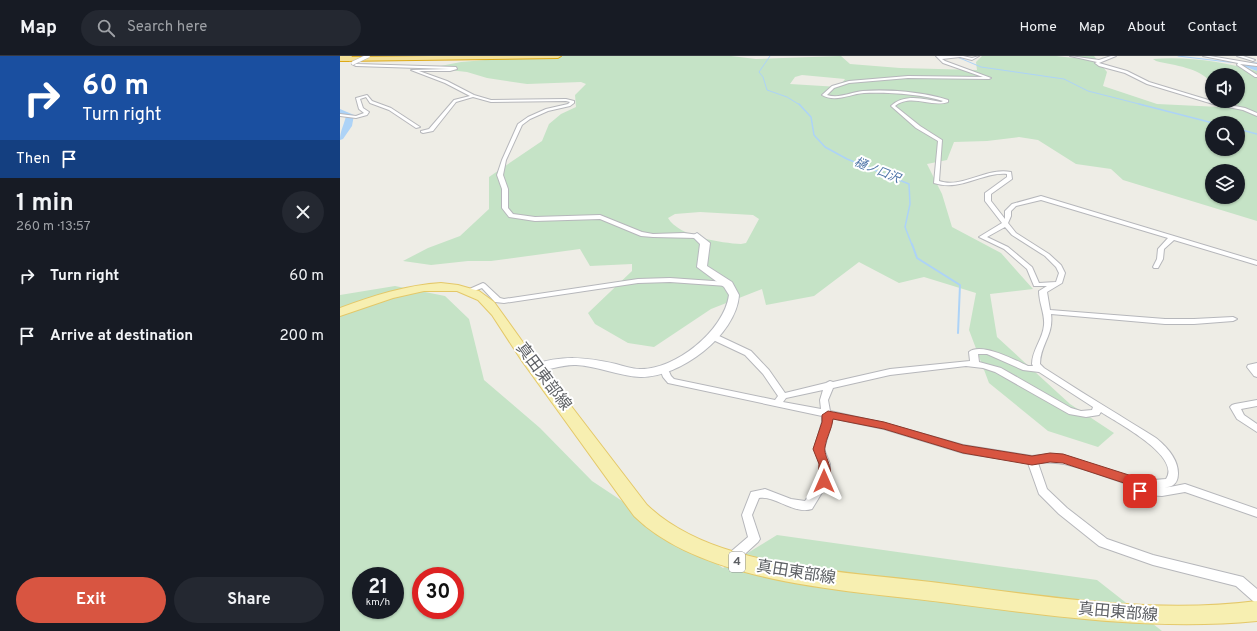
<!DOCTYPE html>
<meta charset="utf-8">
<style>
body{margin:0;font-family:Overpass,"Noto Sans JP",sans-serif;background:#242831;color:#f1f3f6;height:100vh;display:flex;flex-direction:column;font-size:15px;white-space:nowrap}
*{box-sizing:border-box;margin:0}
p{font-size:13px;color:#9ea1a6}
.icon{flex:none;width:22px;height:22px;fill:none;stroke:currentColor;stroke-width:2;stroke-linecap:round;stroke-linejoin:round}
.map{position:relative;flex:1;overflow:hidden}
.side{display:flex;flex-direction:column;background:#171b24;width:340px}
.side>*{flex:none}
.top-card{background:#1a4fa0;color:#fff;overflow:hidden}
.controls{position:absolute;left:865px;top:12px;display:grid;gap:8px}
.controls a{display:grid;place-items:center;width:40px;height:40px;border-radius:50%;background:#171b24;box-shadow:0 1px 3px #0004;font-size:20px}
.speed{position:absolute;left:12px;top:511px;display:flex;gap:8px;font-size:20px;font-weight:700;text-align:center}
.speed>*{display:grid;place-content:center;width:52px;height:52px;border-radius:50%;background:#171b24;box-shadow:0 1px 3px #0004;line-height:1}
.speed small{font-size:10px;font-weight:400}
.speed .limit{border:6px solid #d22;background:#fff;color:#111}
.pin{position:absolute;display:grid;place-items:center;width:34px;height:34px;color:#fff;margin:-17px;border-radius:8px;box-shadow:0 2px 6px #0006}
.me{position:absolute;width:44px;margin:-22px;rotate:0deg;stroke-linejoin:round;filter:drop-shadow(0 0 3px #0008)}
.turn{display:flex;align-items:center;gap:14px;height:84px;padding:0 16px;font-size:18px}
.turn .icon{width:52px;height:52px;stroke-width:2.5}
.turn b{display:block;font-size:28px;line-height:34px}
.then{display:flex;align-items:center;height:38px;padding:0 16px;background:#0003;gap:8px;font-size:15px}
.round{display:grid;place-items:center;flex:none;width:42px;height:42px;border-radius:21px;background:#242831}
.overview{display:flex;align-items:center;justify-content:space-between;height:68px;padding:0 16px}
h1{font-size:24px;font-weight:700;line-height:30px}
.cta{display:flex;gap:8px;margin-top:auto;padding:8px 16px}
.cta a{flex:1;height:46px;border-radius:24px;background:#d85541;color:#fff;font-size:16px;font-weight:700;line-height:46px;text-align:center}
.cta a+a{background:#242831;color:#f1f3f6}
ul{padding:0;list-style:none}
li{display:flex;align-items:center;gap:12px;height:60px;padding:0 16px}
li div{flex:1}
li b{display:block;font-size:15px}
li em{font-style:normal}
header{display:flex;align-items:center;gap:24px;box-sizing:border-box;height:56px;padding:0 20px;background:#171b24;border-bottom:1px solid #363941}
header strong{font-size:19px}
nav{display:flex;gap:22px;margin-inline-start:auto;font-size:14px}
.search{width:280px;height:36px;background:#242831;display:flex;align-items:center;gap:10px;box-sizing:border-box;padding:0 14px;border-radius:22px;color:#9ea1a6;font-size:15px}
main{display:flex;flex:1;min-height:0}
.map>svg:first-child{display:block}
</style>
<header>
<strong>Map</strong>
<div class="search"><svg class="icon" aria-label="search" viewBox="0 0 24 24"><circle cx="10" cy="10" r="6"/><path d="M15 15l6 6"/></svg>Search here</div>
<nav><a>Home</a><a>Map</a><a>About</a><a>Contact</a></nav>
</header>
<main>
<section class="side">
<div class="top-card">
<div class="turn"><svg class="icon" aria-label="right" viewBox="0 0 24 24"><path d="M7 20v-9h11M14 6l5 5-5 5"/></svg><div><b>60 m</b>Turn right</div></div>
<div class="then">Then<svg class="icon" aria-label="arrive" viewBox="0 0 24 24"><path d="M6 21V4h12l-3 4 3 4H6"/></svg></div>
</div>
<div class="overview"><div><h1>1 min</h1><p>260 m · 13:57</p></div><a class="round"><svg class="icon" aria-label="close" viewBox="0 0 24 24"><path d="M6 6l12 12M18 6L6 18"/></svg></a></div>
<ul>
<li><svg class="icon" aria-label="right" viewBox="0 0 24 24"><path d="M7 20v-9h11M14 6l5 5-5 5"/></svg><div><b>Turn right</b></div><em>60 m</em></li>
<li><svg class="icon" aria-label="arrive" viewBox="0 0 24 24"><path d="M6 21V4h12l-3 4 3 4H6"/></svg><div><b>Arrive at destination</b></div><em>200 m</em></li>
</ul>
<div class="cta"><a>Exit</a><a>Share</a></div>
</section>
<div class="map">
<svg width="917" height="575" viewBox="0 0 917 575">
<rect width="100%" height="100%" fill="#eeede6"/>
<path fill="#c5e3c6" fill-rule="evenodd" d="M139,0H391L416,3L501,0L510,8L560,12L637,14L636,6L642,0H716L734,2L737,0H754L767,16L763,30L817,48L901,52L892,45H898V19H872V27C858,11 836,10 816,5L813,3C846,0 885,6 917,15V165L783,124L771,113L736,108L698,84L679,81L647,85L614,86L607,104L587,108L602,138L612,171L661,197L693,233L650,238L657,281L730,348L774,377L758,391L708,375L649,327L629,274L636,237L584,221L559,227L519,206L474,240L426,249L422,233L371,253L314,291L288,287L255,268L248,257L292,215V208L250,210L240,193L151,205H128L91,209L63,205L88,192L120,180L149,153V121L202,85L209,68L221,58L236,51L235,39L246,28L241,26L187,28L147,22L127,16L90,12L121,6L145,4ZM462,19L505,23L499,31L450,28L455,21ZM872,67H898V93H872ZM872,115H898V141H872ZM360,156L413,159L419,163L406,187L401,188C382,187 339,181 328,162L335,158Z
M55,230L105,240L129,263L144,324L200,372L252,425L383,512L437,479L757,524L822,575H0V239ZM21,520H55V554H21ZM81,520H115V554H81Z"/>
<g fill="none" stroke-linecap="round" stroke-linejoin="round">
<path stroke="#add3f7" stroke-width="1" d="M430,0L419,16L423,21L427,34L447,41L460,49
M615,0L641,11L724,23L748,35L803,49
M838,0L888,6L917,7"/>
<path stroke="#add3f7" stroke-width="1.5" d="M459,48L471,61L474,79L485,91L507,103L569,128L570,148L565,171L572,189
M799,48L873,67
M898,73L917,78"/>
<path stroke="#add3f7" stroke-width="2" d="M572,188L577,202L620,229L618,277"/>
<path fill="#add3f7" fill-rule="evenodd" d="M899,5L917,11V15L897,8V6Z
M0,53L14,59L12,70L3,83L0,84C0,75 4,69 6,60L0,58Z"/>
<defs>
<path id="street" d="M596,0H623L632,2L639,0L632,4L620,1L602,3L605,5L651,22L649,23L568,22L509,27L494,32L487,39C499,43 511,36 523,35C548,33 585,36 608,44V46C591,52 571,37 555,50L580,70L602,84L599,125C622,133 646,111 671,116L672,123L651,138V145L665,163V155L672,148L701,140L917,205V209L834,184L824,193L823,203L818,212H814L813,211L817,203L818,193L828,182L701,144L676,150L671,155V160L668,167L676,177L709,198L721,209L725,217L722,227L707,236L710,254L825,263H854L893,261L897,263L893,265L854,268H825L711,258C714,279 700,289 700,308L704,312C729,328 754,344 779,359C791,367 804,374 816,382C826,390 838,403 838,417C838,433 827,431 814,432L830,431L845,428L917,453V461L845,436L822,440L806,439L795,436L789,432L784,427C756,418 728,404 698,407L707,433L727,452L767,483L813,499L899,520L903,521L917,533V547L913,545L896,530L813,509L759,490L719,458L699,438L688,407L623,397L544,373L491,362L492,366L484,393L490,408L489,425L472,453C454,459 435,439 419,442L412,459L420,483L418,486L395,507L391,508L387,507L385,503L387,499L408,481L402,459L411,436L425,433L451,443L465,445L479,424L480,408L474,393L482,366V360L328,327L323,321L320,313L321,311H327L331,320L334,323L435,344L438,340L423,318L405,299L371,283L370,281L371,279H377L411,295L429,314L445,337L486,327L490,325L493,326L550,313L630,305L629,296C641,286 675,304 688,310H693L692,308C692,294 703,283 704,269C705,258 699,247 699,235L707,230H694L687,213L664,193L639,181L662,167L645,145V137L667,121V118C641,116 621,136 594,127L598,85L576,72L551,50C564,37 585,43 601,46L603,45C582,38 546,36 524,37C510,38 495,47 482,39L492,30L509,25L568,20L643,21L603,7ZM665,171L672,179L705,200L716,211L719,217L716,226L699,227L692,211L668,191L647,181ZM638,298H647L683,314L699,316L753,351L752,354L741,355L731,352L661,312L639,306ZM626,310L643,312L655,316L729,358L746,361L759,359L761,356C776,366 842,400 826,423L814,424L788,420L723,399L710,398L692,400L623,389L544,367L490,355L488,344L493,332L550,319ZM483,334L480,344L481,353L443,346L446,342Z
M730,0L759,4L771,0H776L759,7L787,15L809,26L875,46L905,52L917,57V60L903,54L873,48L807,28L785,17L759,10L755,7L757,6Z
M863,0H870L917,8V10L900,8L917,19V21H915L897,9L898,7Z
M897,0H903L915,4L913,5Z
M12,6L17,8L116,11L117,13L110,15H79L107,25L134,39L151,44L226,43L234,45V47L230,50L208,55L190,63L182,69L166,104L163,119L168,133V152L173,158L195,161L260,159L302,176L313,178L344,177L359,179L360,180L357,182L313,181L301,180L260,163L195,165L169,161L162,152V133L157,119L162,104L178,68L188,61L206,53L228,48L230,46L226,45L151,46L133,41L116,46L93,75L83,77L81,76V75L89,73L114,44L130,40L105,27L71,14L110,13L16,10L12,8Z
M27,39L32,45L51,52L80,71L76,72L49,54L30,47L26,41L20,43L23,52L29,56L27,59L16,62L0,60V58L16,60L24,57L19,53L16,42Z
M330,222L387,226L390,228L387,230L330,226L298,227L164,247L155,246L142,232L129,237L125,235L143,227L145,228L160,242L164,243L298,223Z
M917,307V321L914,320L907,311L908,309Z
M917,344V350L901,353L904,359L917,368V376L897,363L890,351L892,349L895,348Z"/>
<path id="secondary" d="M357,177L370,187L367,210L392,226L399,239C396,280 339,322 300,321C278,320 258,310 236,309C222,308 200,317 192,315L190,312L192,309C223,299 244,301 276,308C284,310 292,313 300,313C335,314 384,275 389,239L384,231L357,211L360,188L352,180Z"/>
<path id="primary" d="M101,227L118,229L139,235L154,246L192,299L307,449C331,472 364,487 395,496C458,515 526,518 591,526C699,539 808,559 917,545V565C814,575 712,560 609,547C516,535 364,529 294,460L182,305L152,259L138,244L117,235H84L53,242L0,260V252C33,240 66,229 101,227Z"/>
<path id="highway" d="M91,0H221L218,2L0,5V1Z"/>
</defs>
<use href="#street" stroke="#b6b7bb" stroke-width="2"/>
<use href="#secondary" stroke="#b7b9be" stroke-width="2"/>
<use href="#primary" stroke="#e4c869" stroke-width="2"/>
<use href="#highway" stroke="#dda917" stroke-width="2"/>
<use href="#street" fill="#fff" fill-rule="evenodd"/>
<use href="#secondary" fill="#fff" fill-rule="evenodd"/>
<use href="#primary" fill="#f7efb1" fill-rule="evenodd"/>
<use href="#highway" fill="#f3e098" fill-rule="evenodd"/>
<defs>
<path id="street-bridge" d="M13,7L28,0"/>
<path id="highway-bridge" d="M0,2H9"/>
</defs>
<use href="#street-bridge" stroke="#b6b7bb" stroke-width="4.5" stroke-linecap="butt"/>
<use href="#highway-bridge" stroke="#dda917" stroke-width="8" stroke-linecap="butt"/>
<use href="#street-bridge" stroke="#fff" stroke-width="3.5"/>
<use href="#highway-bridge" stroke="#f3e098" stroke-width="6"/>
</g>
<path fill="#d85541" stroke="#8c372a" d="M488,355L544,366L623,389L692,400L710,397L723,398L792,420C796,427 803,429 806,435L804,438C796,441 788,434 784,427L723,407L710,406L692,409L623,397L544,373L493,363C492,373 486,382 485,391C483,401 496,412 488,428H480L478,425L479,408L473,393L482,366V359Z"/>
<g text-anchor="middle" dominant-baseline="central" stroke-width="4" stroke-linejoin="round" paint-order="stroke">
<g font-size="12" font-style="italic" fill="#4c73a7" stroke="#fff">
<text transform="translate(537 115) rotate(22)">樋ノ口沢</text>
</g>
<rect fill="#fff" stroke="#8e9092" stroke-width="1" x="389" y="496" width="16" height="20" rx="3"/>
<g font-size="12" font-weight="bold" fill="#5d6064">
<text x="397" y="506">4</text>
</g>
<g font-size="16" fill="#5d6064" stroke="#fff">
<text transform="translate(203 321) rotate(53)">真田東部線</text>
<text transform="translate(456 517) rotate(9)">真田東部線</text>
<text transform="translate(778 557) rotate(5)">真田東部線</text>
</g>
</g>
</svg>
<div class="controls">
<a><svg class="icon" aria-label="sound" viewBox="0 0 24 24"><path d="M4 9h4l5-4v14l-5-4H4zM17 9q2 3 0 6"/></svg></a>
<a><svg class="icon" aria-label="search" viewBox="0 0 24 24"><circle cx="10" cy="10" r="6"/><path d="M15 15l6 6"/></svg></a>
<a><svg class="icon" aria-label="layers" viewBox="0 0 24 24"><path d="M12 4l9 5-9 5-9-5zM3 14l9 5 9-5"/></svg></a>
</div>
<div class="speed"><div>21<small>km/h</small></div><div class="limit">30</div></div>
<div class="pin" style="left:800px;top:435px;background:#d93025"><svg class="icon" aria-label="arrive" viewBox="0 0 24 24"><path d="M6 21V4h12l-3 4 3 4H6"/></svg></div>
<svg class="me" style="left:484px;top:425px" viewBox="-20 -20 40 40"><path d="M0-17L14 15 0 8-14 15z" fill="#d85541" stroke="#fff" stroke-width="4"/></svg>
</div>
</main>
